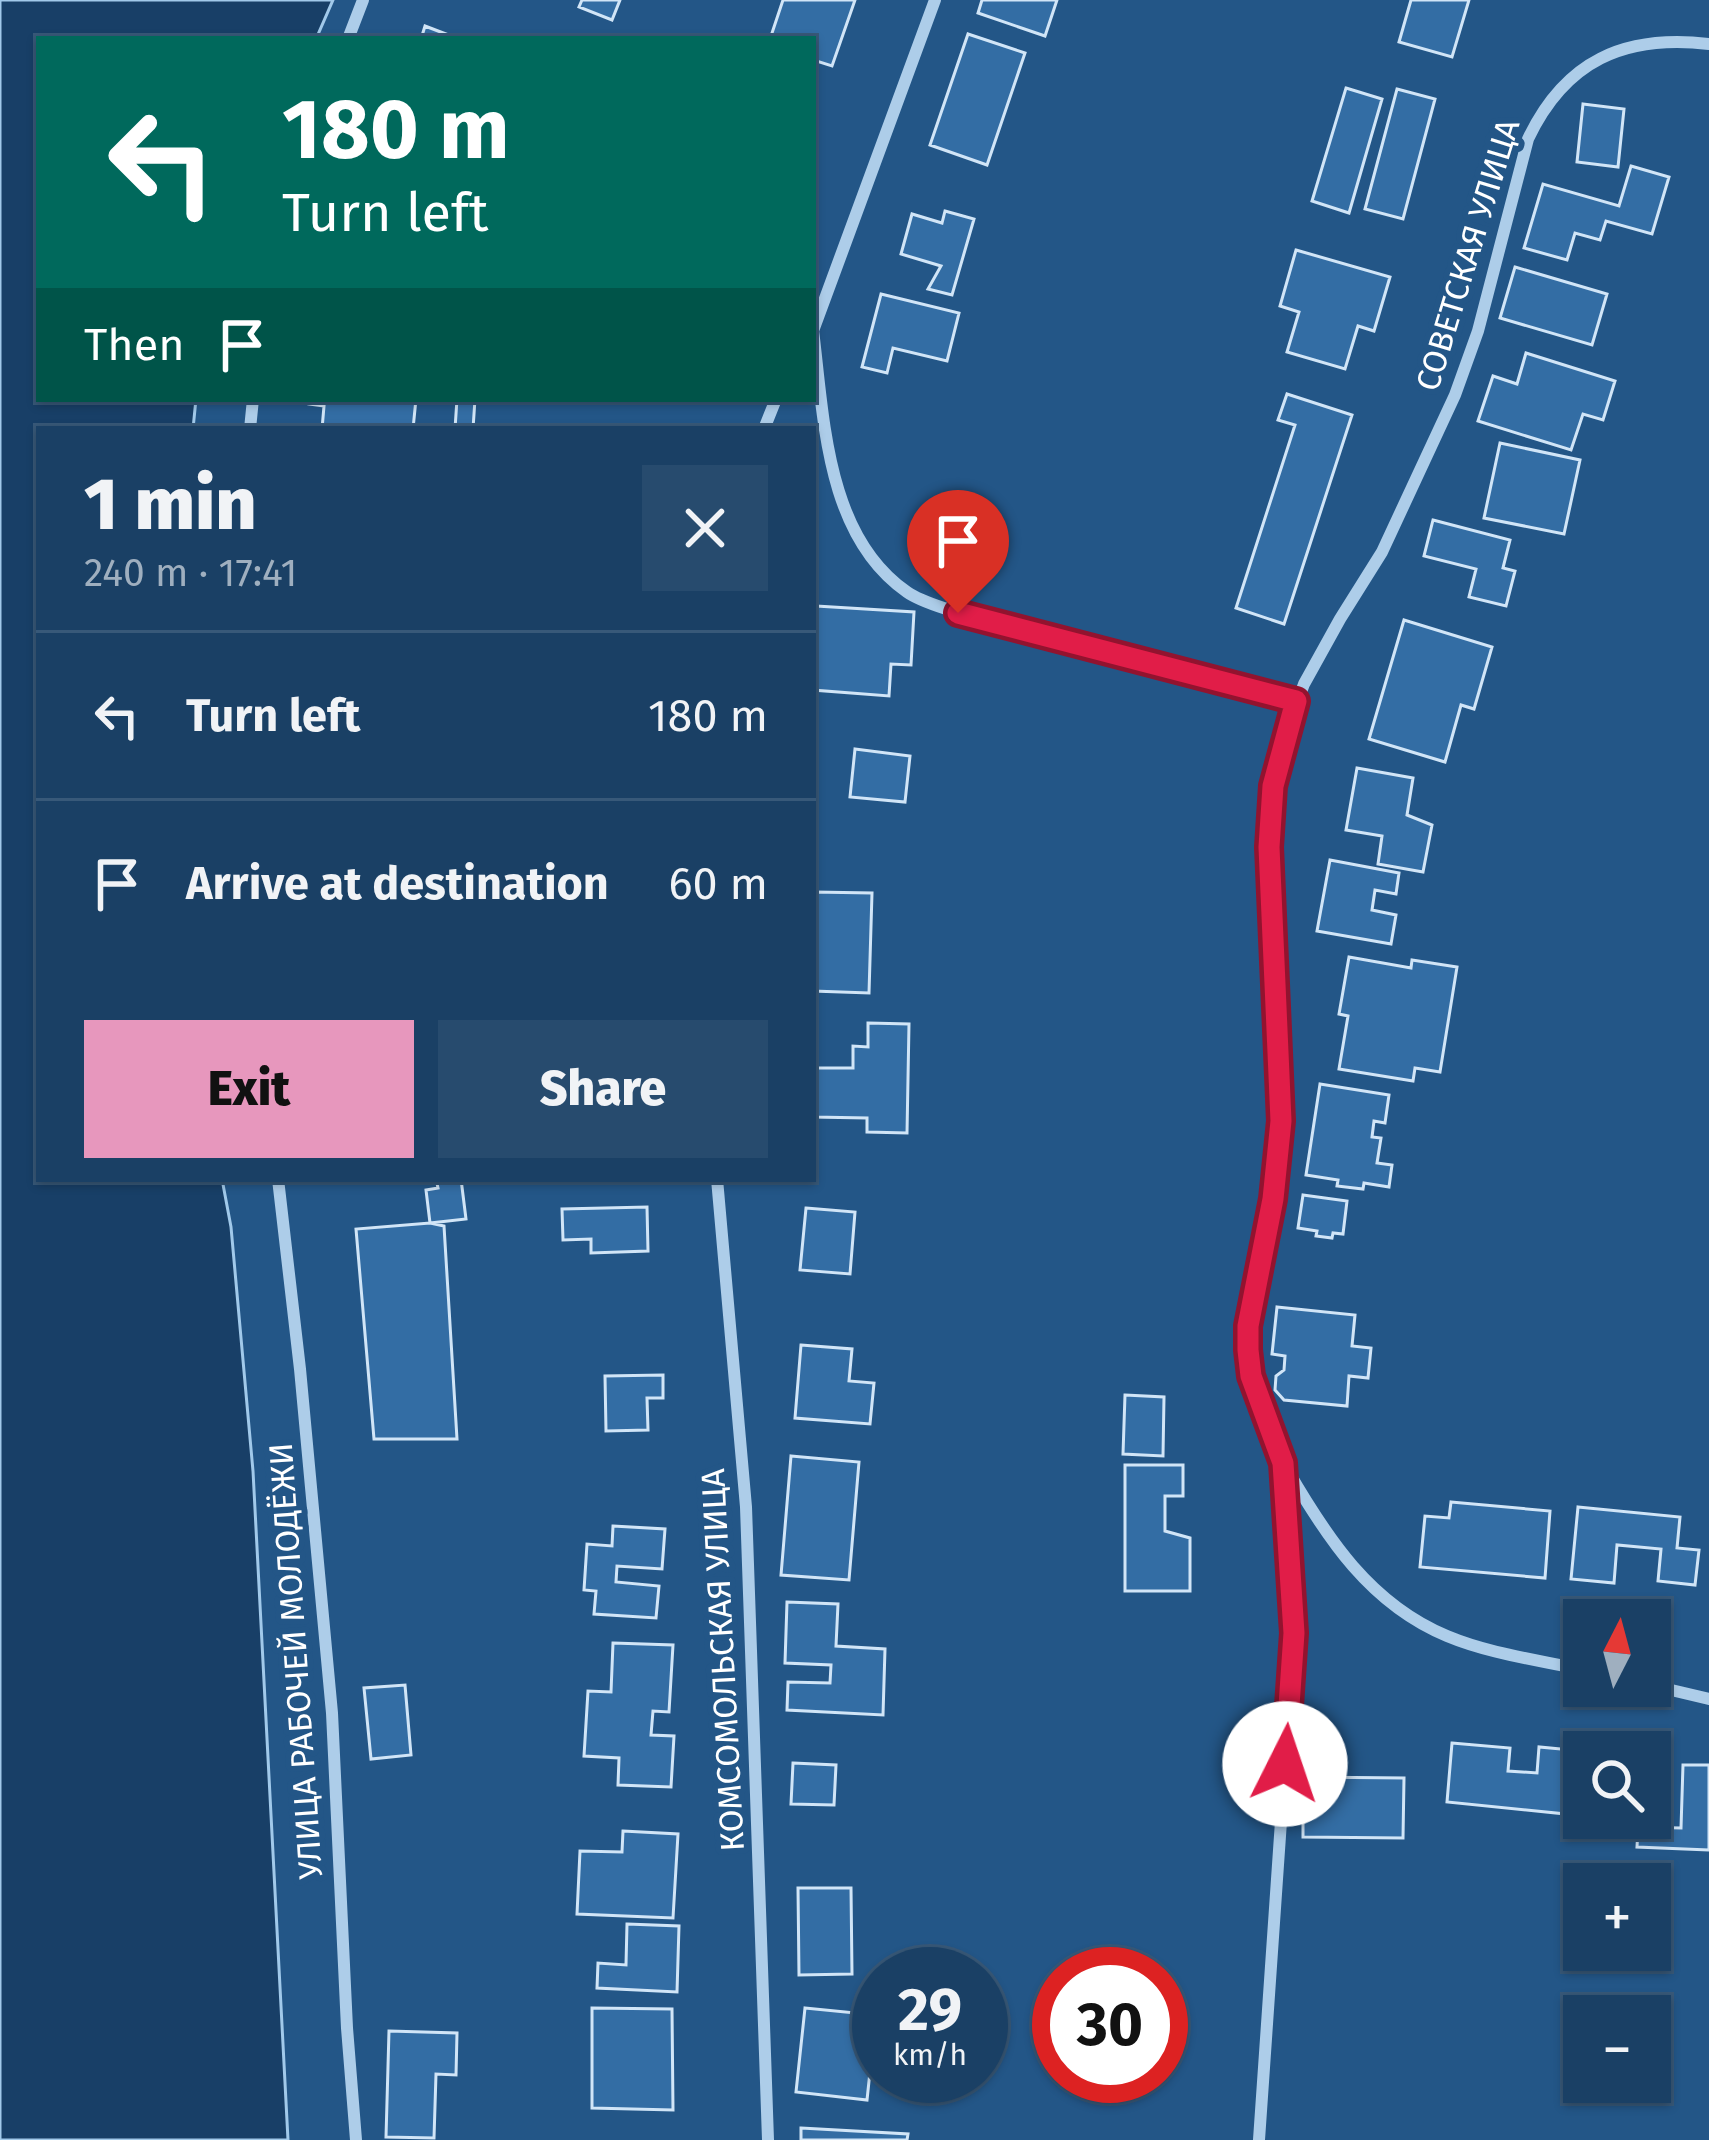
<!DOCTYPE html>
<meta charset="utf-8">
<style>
body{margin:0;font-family:"Fira Sans",sans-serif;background:#274b6e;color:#f1f3f6;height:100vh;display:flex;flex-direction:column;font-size:45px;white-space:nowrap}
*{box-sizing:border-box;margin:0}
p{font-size:39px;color:#9fafbf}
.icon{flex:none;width:66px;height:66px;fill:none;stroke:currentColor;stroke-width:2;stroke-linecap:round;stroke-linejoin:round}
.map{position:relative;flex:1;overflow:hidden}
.panel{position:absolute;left:36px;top:426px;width:780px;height:756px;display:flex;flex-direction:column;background:#1a4065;border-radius:0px;box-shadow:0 3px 9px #0004,0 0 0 3px #385979}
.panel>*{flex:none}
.banner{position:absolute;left:36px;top:36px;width:780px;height:366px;border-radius:0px;box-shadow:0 3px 9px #0004,0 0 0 3px #385979;background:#00695c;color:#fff;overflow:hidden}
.needle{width:78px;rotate:6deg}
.buttons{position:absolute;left:1563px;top:1599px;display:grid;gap:24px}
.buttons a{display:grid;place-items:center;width:108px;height:108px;border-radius:0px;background:#1a4065;box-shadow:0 3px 9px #0004,0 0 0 3px #385979;font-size:60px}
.speed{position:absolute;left:852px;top:1947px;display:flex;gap:24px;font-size:60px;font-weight:700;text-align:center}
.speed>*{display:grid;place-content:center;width:156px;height:156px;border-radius:50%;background:#1a4065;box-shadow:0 3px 9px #0004,0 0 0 3px #385979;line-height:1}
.speed small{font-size:30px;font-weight:400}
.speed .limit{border:18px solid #d22;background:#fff;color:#111}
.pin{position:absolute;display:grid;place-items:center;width:102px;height:102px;color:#fff;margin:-123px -51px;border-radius:50% 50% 50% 0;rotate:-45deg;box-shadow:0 0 12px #0007}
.pin .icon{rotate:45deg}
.me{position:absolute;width:132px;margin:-66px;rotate:4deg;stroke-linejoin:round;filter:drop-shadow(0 0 9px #0008)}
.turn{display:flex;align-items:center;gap:42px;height:252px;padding:0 48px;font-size:54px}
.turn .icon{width:156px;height:156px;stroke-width:2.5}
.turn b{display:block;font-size:84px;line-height:102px}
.then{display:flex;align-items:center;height:114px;padding:0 48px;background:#0003;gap:24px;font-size:45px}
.round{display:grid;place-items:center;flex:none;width:126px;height:126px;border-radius:0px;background:#274b6e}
.head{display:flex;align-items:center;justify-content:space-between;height:204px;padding:0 48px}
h1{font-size:72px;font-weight:800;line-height:90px}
.cta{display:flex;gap:24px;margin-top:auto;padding:24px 48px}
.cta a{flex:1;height:138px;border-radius:0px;background:#e797bd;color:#111;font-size:48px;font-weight:800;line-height:138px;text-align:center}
.cta a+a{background:#274b6e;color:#f1f3f6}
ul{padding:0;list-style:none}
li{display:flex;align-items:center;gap:36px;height:168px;padding:0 48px;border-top:3px solid #385979}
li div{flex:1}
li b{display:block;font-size:45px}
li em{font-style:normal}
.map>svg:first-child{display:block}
</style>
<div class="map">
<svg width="1709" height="2140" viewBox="0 0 1709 2140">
<rect width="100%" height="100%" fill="#235687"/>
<path fill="#183f67" stroke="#a1c9ea" stroke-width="3" d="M0,0H333L316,39H39V399H196L193,429H39V1179H222L231,1227L253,1471L288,2140H0Z"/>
<path fill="#336da4" stroke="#d1e5f7" stroke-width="3" d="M582,0H620L612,20L579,7Z
M783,0H855L832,66L813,60V39H770Z
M982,0H1057L1045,36L978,13Z
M1411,0H1469L1452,57L1399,42Z
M425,26L459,39H421Z
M968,34L1025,53L987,165L930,145Z
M1346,88L1382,99L1349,213L1312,201Z
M1397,89L1435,99L1403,219L1365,209Z
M1583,104L1624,109L1618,167L1577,162Z
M1631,166L1669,177L1652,234L1606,221L1600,240L1575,233L1567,260L1524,248L1543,184L1619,206Z
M945,211L974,219L952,295L928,289L941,266L901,254L912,214L942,223Z
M1296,250L1390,277L1374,331L1358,326L1345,369L1287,352L1299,312L1280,306Z
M1515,267L1607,294L1592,345L1500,318Z
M881,294L959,313L947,361L893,348L887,373L862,367Z
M1526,353L1615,381L1603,420L1583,414L1571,450L1478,421L1493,376L1517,384Z
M1287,394L1352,415L1284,624L1236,608L1295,425L1278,420Z
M310,399H416L413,429H322L324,406L309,404Z
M457,399H475L473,429H455Z
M1500,443L1580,460L1564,534L1484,518Z
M1433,520L1510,540L1503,568L1515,571L1506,606L1469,597L1476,569L1424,556Z
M816,606L914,612L911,665L891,664L889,696L813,690Z
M1404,620L1492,647L1474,709L1461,705L1445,762L1369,739Z
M855,749L910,756L905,802L850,797Z
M1357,768L1413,778L1407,815L1432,825L1423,872L1378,864L1382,836L1346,830Z
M1330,860L1399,873L1396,894L1375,890L1372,910L1396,915L1391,944L1317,931Z
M813,892L872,893L869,993L813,991Z
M1349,957L1411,968L1412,960L1457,967L1440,1072L1415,1068L1413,1081L1339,1069L1348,1016L1339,1014Z
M868,1023L909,1024L907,1133L867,1132V1118L813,1117V1068H853V1046L868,1047Z
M1320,1084L1389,1095L1385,1123L1374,1121L1372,1137L1381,1138L1377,1163L1392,1165L1389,1187L1364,1183L1363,1189L1337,1186L1338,1180L1306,1175Z
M436,1179H461L466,1219L430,1223L426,1190L438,1188Z
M1303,1195L1347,1201L1343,1234L1333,1233L1332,1238L1316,1236L1317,1231L1298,1228Z
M647,1207L648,1251L591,1253V1239L563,1240L562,1209Z
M806,1208L855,1212L850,1274L800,1270Z
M430,1223L444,1226L457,1439H374L356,1229Z
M1277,1307L1355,1315L1352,1346L1371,1348L1368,1378L1349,1376L1347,1406L1284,1400L1275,1390L1276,1376L1284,1370L1285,1356L1272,1354Z
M801,1345L852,1349L849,1381L874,1383L870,1424L795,1418Z
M663,1375V1398H647L648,1430L606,1431L605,1376Z
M1125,1395L1164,1397L1163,1456L1123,1454Z
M791,1456L859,1462L849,1580L781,1575Z
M1125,1465H1183V1496H1165V1531L1190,1538V1591H1125Z
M1451,1502L1550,1511L1545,1578L1420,1567L1425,1516L1449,1518Z
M1578,1507L1680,1517L1677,1548L1699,1550L1695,1585L1658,1581L1661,1549L1617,1545L1614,1583L1571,1579Z
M613,1526L665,1529L662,1569L617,1566L616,1582L659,1586L656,1618L594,1614L596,1591L584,1590L587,1544L612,1546Z
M787,1602L838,1604L836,1646L885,1649L883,1715L787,1710L788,1682L830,1683L831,1665L785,1663Z
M613,1643L673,1645L669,1712L653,1711L651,1735L674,1736L671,1787L618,1785L619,1758L584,1756L588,1691L611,1692Z
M405,1685L411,1755L371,1759L364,1688Z
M1452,1743L1510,1748L1508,1771L1537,1773L1539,1747L1572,1750L1566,1814L1447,1802Z
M793,1763L836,1765L834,1805L791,1804Z
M1683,1765H1709V1850L1637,1847L1638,1827L1681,1828Z
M1303,1777L1404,1778L1403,1838L1303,1837Z
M623,1831L678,1834L673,1918L577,1914L580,1851L622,1852Z
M798,1888H851L852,1974L799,1975Z
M627,1924L679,1926L677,1992L597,1988L598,1963L626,1965Z
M592,2008L672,2009L673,2110L592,2108Z
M805,2008L876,2015L867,2100L796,2092Z
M389,2031L457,2033L456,2075L436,2074L434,2138L386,2137Z
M801,2128L908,2134L907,2140H801Z"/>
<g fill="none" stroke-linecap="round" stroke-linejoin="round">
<path stroke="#adcde9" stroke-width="12" d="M348,39L363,0
M813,330C824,419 826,536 907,592C921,602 942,607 958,613L1296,701
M813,331L935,0
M250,429L253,399
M764,429L776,399
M278,1179L300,1369L332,1713L347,2028L356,2140
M717,1179L746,1507L768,2140
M1287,1469C1327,1538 1370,1604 1447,1636C1490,1654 1539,1660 1584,1670
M1650,1685L1709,1699
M1259,2140L1294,1633L1283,1463L1251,1376L1248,1350V1326L1273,1199L1281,1121L1269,847L1273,786L1285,735L1304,684L1340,619L1382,552L1455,395L1478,331L1528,139C1565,61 1624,34 1709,44"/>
</g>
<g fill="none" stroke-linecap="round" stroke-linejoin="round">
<defs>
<path id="route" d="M958,613L1296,701L1273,786L1269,847L1281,1121L1273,1199L1248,1326V1350L1251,1376L1283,1463L1294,1633L1285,1764"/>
</defs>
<use href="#route" stroke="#92132f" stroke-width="30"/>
<use href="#route" stroke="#e11d48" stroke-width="21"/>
</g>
<g text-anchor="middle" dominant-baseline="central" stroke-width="12" stroke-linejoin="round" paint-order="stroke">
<g font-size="33" fill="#fff" stroke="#235687">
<text transform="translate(1468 255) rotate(-73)">СОВЕТСКАЯ УЛИЦА</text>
<text transform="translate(723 1660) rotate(-93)">КОМСОМОЛЬСКАЯ УЛИЦА</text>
<text transform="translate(296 1661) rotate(-94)">УЛИЦА РАБОЧЕЙ МОЛОДЁЖИ</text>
</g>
</g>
</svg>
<div class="buttons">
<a><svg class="needle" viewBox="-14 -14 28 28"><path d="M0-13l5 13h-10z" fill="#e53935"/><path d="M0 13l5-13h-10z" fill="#9fafbf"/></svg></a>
<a><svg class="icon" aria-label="search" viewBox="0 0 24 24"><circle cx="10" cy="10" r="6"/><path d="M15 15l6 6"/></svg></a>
<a>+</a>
<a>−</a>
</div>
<div class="speed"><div>29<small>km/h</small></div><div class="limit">30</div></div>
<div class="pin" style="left:958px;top:613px;background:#d93025"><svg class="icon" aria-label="arrive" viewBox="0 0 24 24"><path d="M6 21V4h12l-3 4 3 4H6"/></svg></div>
<svg class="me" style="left:1285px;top:1764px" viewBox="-20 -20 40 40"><circle r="19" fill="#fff"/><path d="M0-13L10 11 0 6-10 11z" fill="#e11d48"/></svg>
<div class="banner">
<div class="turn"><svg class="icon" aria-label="left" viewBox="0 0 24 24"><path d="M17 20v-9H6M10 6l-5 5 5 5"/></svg><div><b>180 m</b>Turn left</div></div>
<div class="then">Then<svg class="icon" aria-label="arrive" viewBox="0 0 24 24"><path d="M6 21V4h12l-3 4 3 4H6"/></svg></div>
</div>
<section class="panel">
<div class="head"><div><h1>1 min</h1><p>240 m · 17:41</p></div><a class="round"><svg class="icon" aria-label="close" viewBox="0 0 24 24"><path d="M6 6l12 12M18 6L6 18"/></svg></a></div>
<ul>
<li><svg class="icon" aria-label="left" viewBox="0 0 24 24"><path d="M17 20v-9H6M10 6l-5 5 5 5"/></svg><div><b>Turn left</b></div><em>180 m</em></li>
<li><svg class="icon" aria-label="arrive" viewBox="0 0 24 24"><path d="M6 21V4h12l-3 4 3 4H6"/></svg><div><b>Arrive at destination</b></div><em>60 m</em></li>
</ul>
<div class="cta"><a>Exit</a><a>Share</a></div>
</section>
</div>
